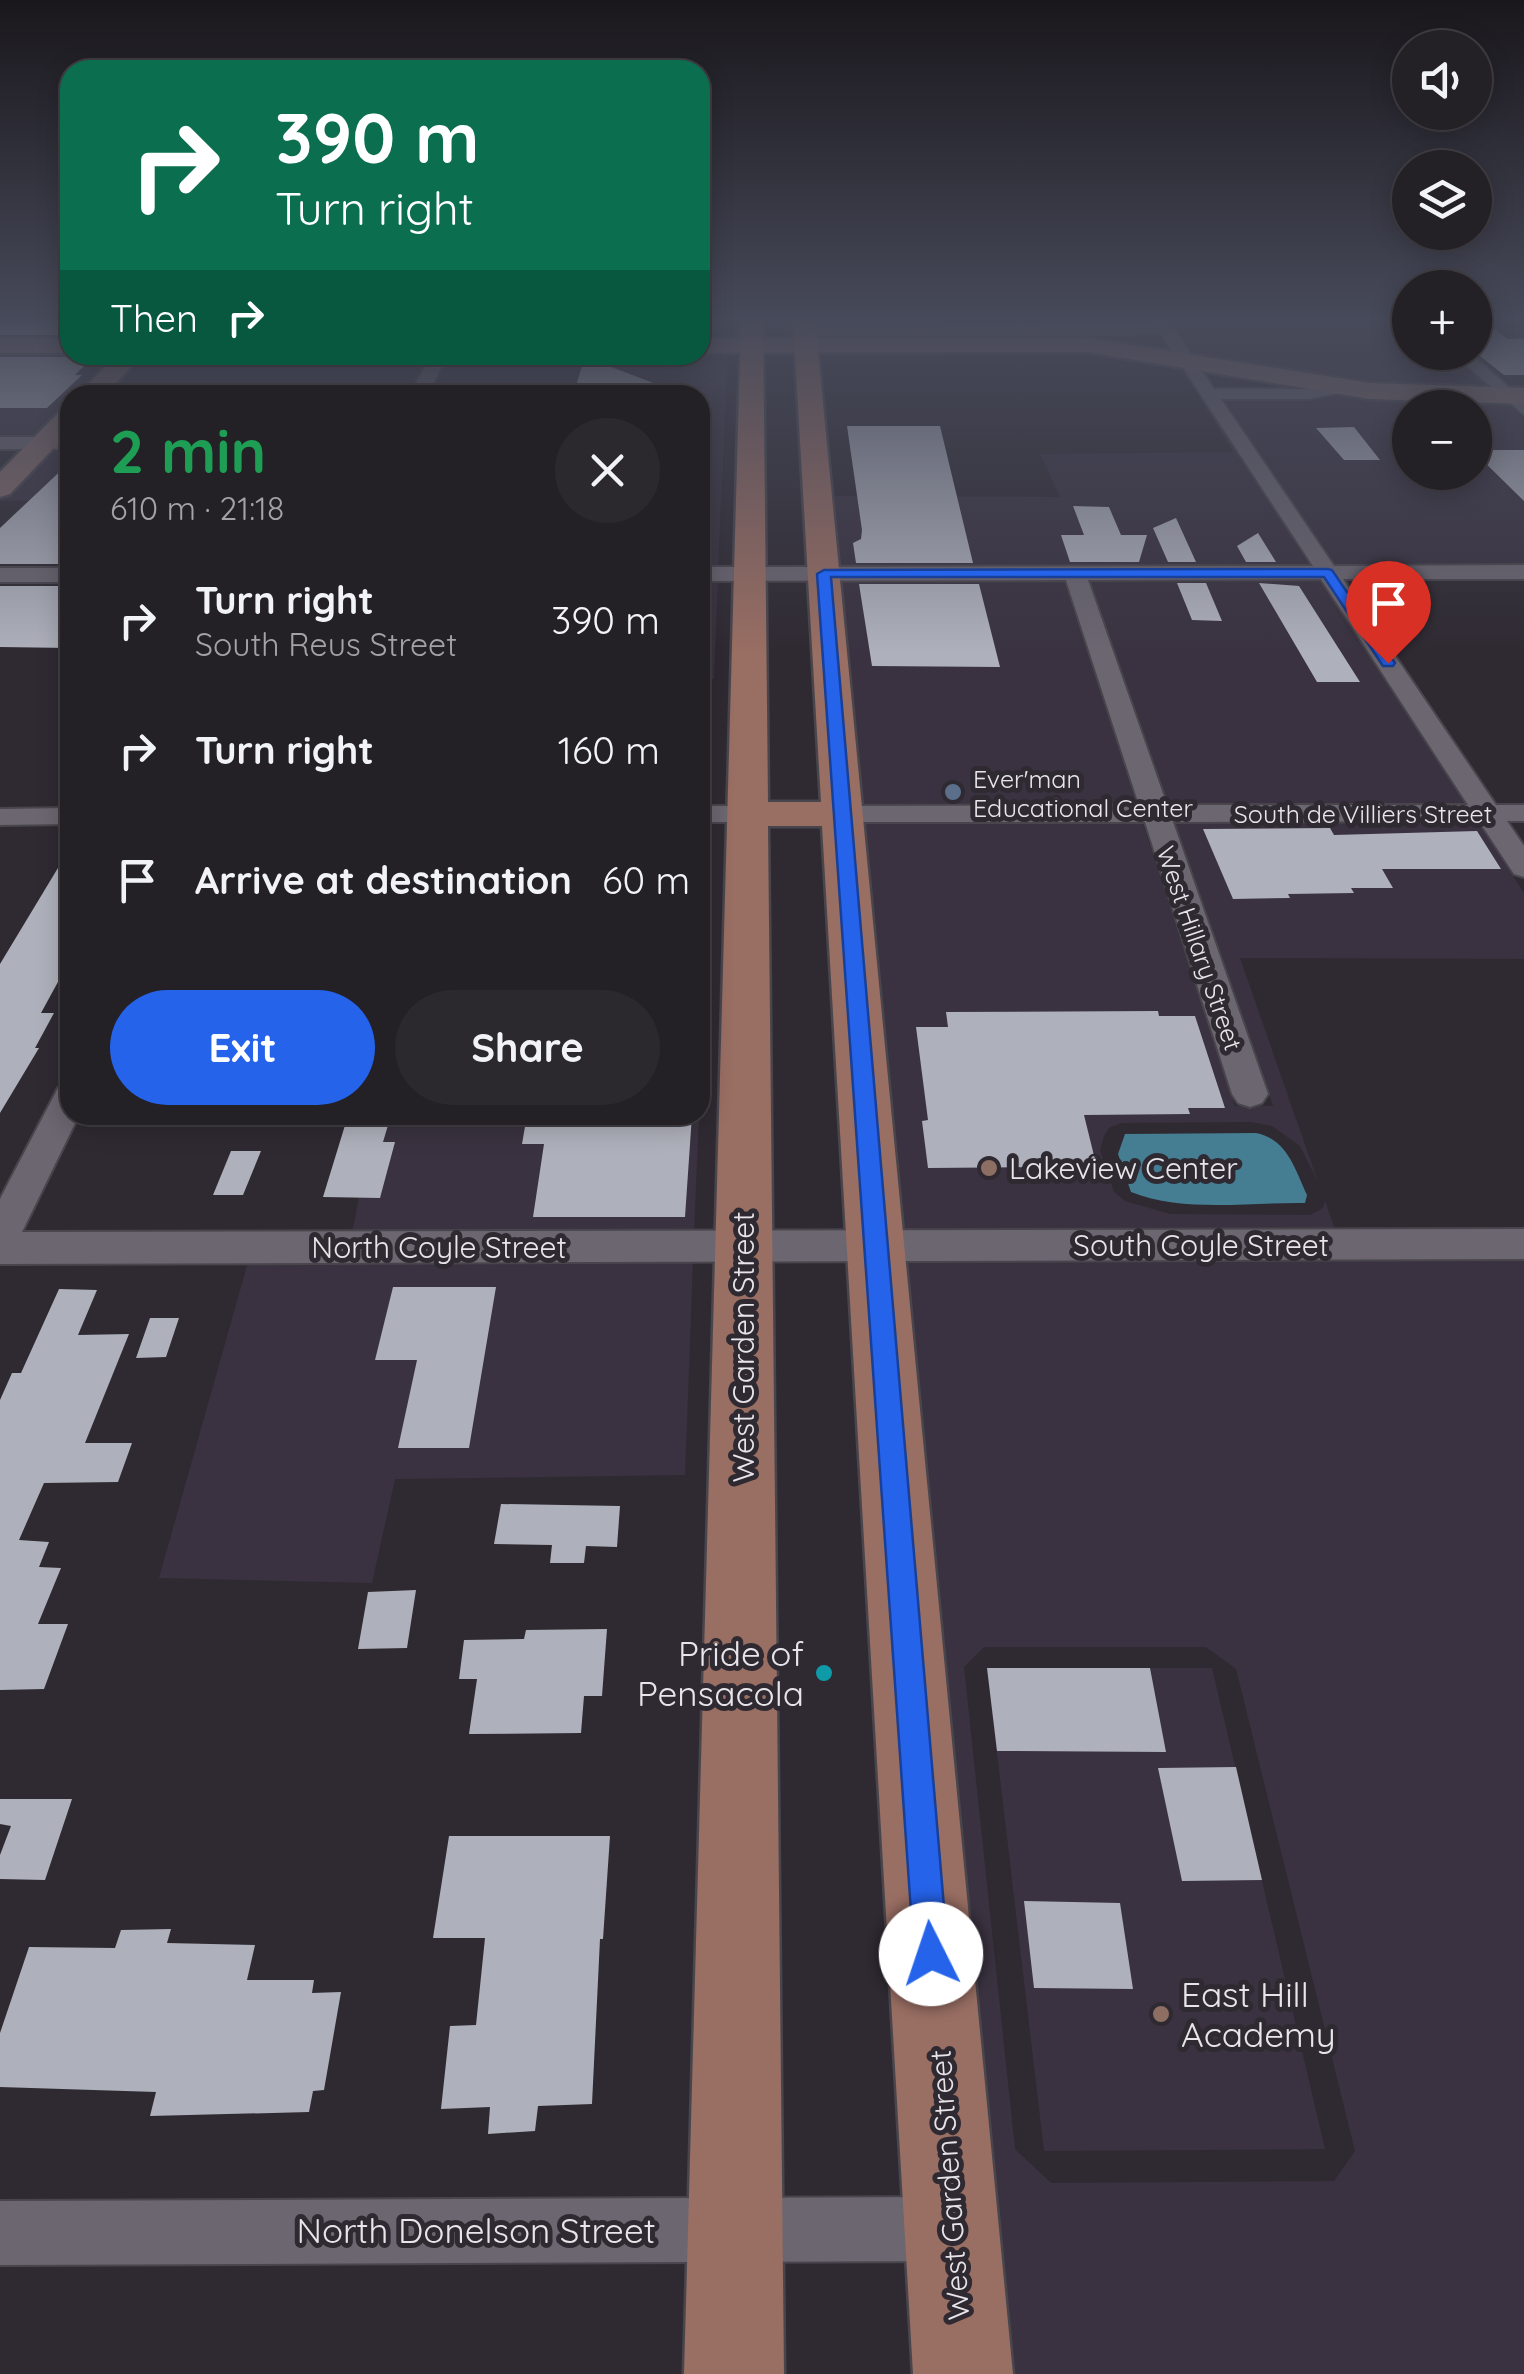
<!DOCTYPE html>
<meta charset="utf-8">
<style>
body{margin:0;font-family:Quicksand,sans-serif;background:#2b282e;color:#f1f3f6;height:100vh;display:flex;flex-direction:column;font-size:38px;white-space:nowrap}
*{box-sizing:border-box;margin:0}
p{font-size:32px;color:#a3a3a7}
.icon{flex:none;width:55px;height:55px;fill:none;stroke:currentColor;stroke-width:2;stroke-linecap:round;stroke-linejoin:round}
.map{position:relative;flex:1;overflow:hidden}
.drawer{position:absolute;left:60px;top:385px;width:650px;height:740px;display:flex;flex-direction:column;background:#232026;border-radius:30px;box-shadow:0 5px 25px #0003,0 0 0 2px #403e43}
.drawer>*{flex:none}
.banner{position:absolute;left:60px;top:60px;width:650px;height:305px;border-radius:30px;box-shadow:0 5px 25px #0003,0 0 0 2px #403e43;background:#0b6e4f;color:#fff;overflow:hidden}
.controls{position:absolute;left:1392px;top:30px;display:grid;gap:20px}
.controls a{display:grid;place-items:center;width:100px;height:100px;border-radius:50%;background:#232026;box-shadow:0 5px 25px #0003,0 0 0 2px #403e43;font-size:50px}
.pin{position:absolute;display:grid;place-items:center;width:85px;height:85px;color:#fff;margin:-102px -42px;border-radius:50% 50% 50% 0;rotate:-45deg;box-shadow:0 0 10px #0007}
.pin .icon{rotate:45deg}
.me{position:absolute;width:110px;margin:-55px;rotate:356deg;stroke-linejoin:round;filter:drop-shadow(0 0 8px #0008)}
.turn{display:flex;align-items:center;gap:35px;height:210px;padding:0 50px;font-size:45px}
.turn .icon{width:130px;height:130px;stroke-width:2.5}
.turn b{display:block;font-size:70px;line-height:85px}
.then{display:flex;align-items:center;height:95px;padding:0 50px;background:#0003;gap:20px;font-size:38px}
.round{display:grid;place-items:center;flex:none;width:105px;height:105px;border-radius:52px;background:#2b282e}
.head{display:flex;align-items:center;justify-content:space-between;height:170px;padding:0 50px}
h1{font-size:60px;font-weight:700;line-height:75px;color:#1e9e55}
.action{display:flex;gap:20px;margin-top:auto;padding:20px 50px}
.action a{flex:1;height:115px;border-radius:60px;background:#2563eb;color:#fff;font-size:40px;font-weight:700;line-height:115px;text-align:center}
.action a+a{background:#2b282e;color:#f1f3f6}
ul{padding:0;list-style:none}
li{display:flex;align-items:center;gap:30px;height:130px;padding:0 50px}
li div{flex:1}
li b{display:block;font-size:38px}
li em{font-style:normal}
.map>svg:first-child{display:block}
</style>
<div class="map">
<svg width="1524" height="2374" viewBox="0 0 1524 2374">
<rect width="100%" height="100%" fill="#2f2a32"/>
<path fill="#3a3240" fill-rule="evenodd" d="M1152,320L1156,327L819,328L818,321Z
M1410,320V352L1450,353L1496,393H1423L1194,358L1168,321Z
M1034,345L1178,361L1313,568L841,569L834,496L1060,497L1040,454L1233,452L1181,367L1036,350Z
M0,349H70V355H122L82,395H70V407L37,440H0Z
M700,349H728L718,569H700V395H429L448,355H700Z
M139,355H430L410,395H100Z
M1349,390L1503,399L1524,419V568H1336L1220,397H1314ZM1410,408H1475V472H1410Z
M51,446H70V500L0,501Z
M700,578H718L714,679L700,680Z
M842,578H1065L1137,806H863Z
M1089,578H1319L1467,806H1167Z
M864,821H1142L1235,1106H1273L1172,821H1477L1524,893V959L1240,958L1318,1182L1300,1146L1272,1126L1251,1122L1121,1123L1109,1128L1104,1136L1100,1150L1114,1192L1125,1201L1170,1214L1310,1215L1323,1208L1325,1201L1335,1229L903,1231Z
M375,1115H699L694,1232L352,1233Z
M1524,1259V2374H1013L906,1261ZM984,1647H1206L1236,1669L1355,2151L1334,2181L1051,2183L1015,2149L964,1667Z
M693,1261L685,1475L395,1479L372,1583L159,1578L248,1262Z
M987,1668H1212L1325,2149L1044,2151Z"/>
<path fill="#457d93" d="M1256,1133C1287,1139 1295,1169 1307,1195L1305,1203C1250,1202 1183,1213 1131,1192L1118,1154L1125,1134Z"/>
<path fill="#aeb0bb" d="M70,320V335H0V321Z
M1475,329L1496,330L1507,339L1524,338V375H1504L1475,352Z
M0,357H70L92,358L75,375H82L47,408H0Z
M585,357L677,392V395H573Z
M847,426H940L973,563H856L853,543L861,539L862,530Z
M1354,427L1380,460H1344L1316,428Z
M1475,450H1524V501L1475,453Z
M70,462V564H0V528Z
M1073,506L1109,507L1121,535H1147L1139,562H1070L1061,535H1084Z
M1176,518L1196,562H1168L1153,528Z
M1258,533L1276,562H1246L1237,546Z
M1177,583H1206L1222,621L1192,620Z
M1259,583L1299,586L1360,682H1317Z
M859,584H979L1000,667L872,666Z
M0,586H70V648L0,647Z
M1330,828L1334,835L1477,831L1501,869H1382L1393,888H1351L1354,893L1288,894L1290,898L1233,899L1203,829Z
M70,848V960L41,1013H54L35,1048H39L0,1113V964Z
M1158,1011L1159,1016H1195L1225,1108H1188L1190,1114L1084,1115L1099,1176L1040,1177L1038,1167L928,1168L922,1121L928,1120L916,1027H948L946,1012Z
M527,1115H692L685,1217H533L544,1144H522Z
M346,1122H389L383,1142H395L380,1198L323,1197Z
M231,1151H261L243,1195H213Z
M393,1287H496L469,1448H398L417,1360H375Z
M59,1289L97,1290L78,1335L129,1334L85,1443H132L118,1482L44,1483L19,1540L49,1542L39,1567L61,1568L38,1624H68L44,1689L0,1690V1400L12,1373H21Z
M150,1318H179L166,1357L136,1358Z
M501,1504L620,1506L617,1547L586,1546L584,1563H550L552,1545L494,1544Z
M416,1590L407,1648L358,1649L368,1592Z
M607,1629L602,1696H584L581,1733L469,1734L477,1679H459L464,1640L524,1639L526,1630Z
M987,1668H1150L1166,1752L997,1751Z
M1236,1767L1262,1880L1182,1881L1158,1768Z
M0,1799H72L45,1880L0,1879V1855L11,1826L0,1824Z
M449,1836H610L603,1939H600L592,2104L538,2106L535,2131L488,2134L490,2107L441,2109L450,2026L476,2025L485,1938H433Z
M1024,1901L1120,1903L1133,1989L1034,1988Z
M171,1929L167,1943L255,1945L247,1980H314L312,1993L341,1992L324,2090L313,2091L309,2112L150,2116L156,2092L0,2087V2033L29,1947L115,1948L121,1930Z"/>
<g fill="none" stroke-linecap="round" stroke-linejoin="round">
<defs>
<path id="street" d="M1153,320H1168L1214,389H1309L1350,383V391L1309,399H1221L1334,566L1524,565V579H1343L1496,805H1524V821H1507L1524,846V877L1514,874L1479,821L1173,822L1268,1094L1262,1103L1250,1107L1238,1103L1232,1094L1145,822H842L828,814L842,806L1139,805L1066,580L700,581V567L1313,566L1161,334L804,336L796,331L804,326L1155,324ZM1321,579L1468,805H1167L1088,580Z
M1451,352H1469L1524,401V415Z
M431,355H447L428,395H410Z
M0,437H70V449H0Z
M0,568H70V582H0Z
M700,806H747L761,814L747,822H700Z
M70,808V824L0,825V809Z
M70,1084V1115H79L22,1232L1524,1229V1259L0,1264V1199L58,1088Z
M952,2197L975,2206L984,2229L975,2252L952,2261L0,2265V2201Z"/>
<path id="secondary" d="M1087,338L1370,383L1524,388V404L1370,399L1087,352L700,353V339Z
M0,339H70V353H0Z
M116,355H142L105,395H78Z
M70,408V431L10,494L0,497V472L61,410Z"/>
<path id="primary" d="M741,320H763L768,802H821L793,320H815L1013,2374H913L822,826H768L784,2374H684Z"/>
</defs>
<use href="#street" stroke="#49454c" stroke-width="4"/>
<use href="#secondary" stroke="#49454c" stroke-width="5"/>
<use href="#primary" stroke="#49454c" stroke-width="5"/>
<use href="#street" fill="#6b6670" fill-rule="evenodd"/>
<use href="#secondary" fill="#826a69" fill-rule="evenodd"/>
<use href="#primary" fill="#996e63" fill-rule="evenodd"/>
</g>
<linearGradient id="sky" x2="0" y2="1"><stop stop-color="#1a171c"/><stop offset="0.49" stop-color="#474a5a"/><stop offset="1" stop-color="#474a5a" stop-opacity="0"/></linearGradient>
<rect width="1524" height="653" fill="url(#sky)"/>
<path fill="#2563eb" stroke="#184099" stroke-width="2.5" d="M1328,569L1332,570L1395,663L1393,666H1383L1324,577H831L948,1954L943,1966L931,1971L919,1966L914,1954L817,574L824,570Z"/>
<circle fill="#5c6f8a" stroke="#2f2a32" stroke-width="4" cx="953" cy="792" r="10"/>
<g fill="#8d6e63" stroke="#2f2a32" stroke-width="4">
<circle cx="989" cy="1168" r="10"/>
<circle cx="1161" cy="2014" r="10"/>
</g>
<circle fill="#0f9aa8" stroke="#2f2a32" stroke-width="4" cx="824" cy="1673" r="10"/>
<g text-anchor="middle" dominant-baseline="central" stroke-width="10" stroke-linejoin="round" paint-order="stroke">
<g font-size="25" fill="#e8e5ea" stroke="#2f2a32" text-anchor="start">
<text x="973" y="778">Ever'man<tspan x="973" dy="29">Educational Center</tspan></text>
</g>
<g font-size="25" fill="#e8e5ea" stroke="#2f2a32">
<text x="1363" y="813">South de Villiers Street</text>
<text transform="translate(1200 948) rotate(71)">West Hillary Street</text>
</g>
<g font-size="30" fill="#e8e5ea" stroke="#2f2a32" text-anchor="start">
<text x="1009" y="1168">Lakeview Center</text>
</g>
<g font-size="30" fill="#e8e5ea" stroke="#2f2a32">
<text x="1201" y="1245">South Coyle Street</text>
<text x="439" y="1247">North Coyle Street</text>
<text transform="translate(743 1347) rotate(-90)">West Garden Street</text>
<text transform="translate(949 2185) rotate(-94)">West Garden Street</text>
</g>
<g font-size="35" fill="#e8e5ea" stroke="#2f2a32" text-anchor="end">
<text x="804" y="1653">Pride of<tspan x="804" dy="40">Pensacola</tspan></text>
<text x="1181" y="1994" text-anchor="start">East Hill<tspan x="1181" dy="40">Academy</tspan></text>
</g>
<g font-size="35" fill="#e8e5ea" stroke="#2f2a32">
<text x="476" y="2230">North Donelson Street</text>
</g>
</g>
</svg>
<div class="controls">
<a><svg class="icon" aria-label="sound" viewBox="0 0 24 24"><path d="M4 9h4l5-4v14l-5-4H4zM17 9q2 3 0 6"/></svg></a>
<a><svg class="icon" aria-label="layers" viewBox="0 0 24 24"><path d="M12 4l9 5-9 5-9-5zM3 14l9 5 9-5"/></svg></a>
<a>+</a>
<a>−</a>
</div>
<div class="pin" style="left:1388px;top:663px;background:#d93025"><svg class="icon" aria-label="arrive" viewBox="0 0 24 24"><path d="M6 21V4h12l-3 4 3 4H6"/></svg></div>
<svg class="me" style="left:931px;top:1954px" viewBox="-20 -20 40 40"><circle r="19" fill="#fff"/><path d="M0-13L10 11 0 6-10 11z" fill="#2563eb"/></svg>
<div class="banner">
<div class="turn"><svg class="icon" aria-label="right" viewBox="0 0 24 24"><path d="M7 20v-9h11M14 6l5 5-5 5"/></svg><div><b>390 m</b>Turn right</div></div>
<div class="then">Then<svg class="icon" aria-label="right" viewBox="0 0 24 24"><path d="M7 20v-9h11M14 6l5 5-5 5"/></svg></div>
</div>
<section class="drawer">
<div class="head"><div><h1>2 min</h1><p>610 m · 21:18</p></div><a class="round"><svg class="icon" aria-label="close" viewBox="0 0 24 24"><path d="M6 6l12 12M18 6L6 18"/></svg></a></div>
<ul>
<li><svg class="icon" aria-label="right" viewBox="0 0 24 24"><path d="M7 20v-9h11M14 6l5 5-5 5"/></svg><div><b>Turn right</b><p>South Reus Street</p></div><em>390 m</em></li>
<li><svg class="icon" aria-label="right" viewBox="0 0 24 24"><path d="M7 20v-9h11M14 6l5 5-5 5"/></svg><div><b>Turn right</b></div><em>160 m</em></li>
<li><svg class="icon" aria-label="arrive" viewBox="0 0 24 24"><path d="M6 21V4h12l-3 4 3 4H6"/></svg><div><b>Arrive at destination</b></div><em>60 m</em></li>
</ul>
<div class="action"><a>Exit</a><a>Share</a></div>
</section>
</div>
